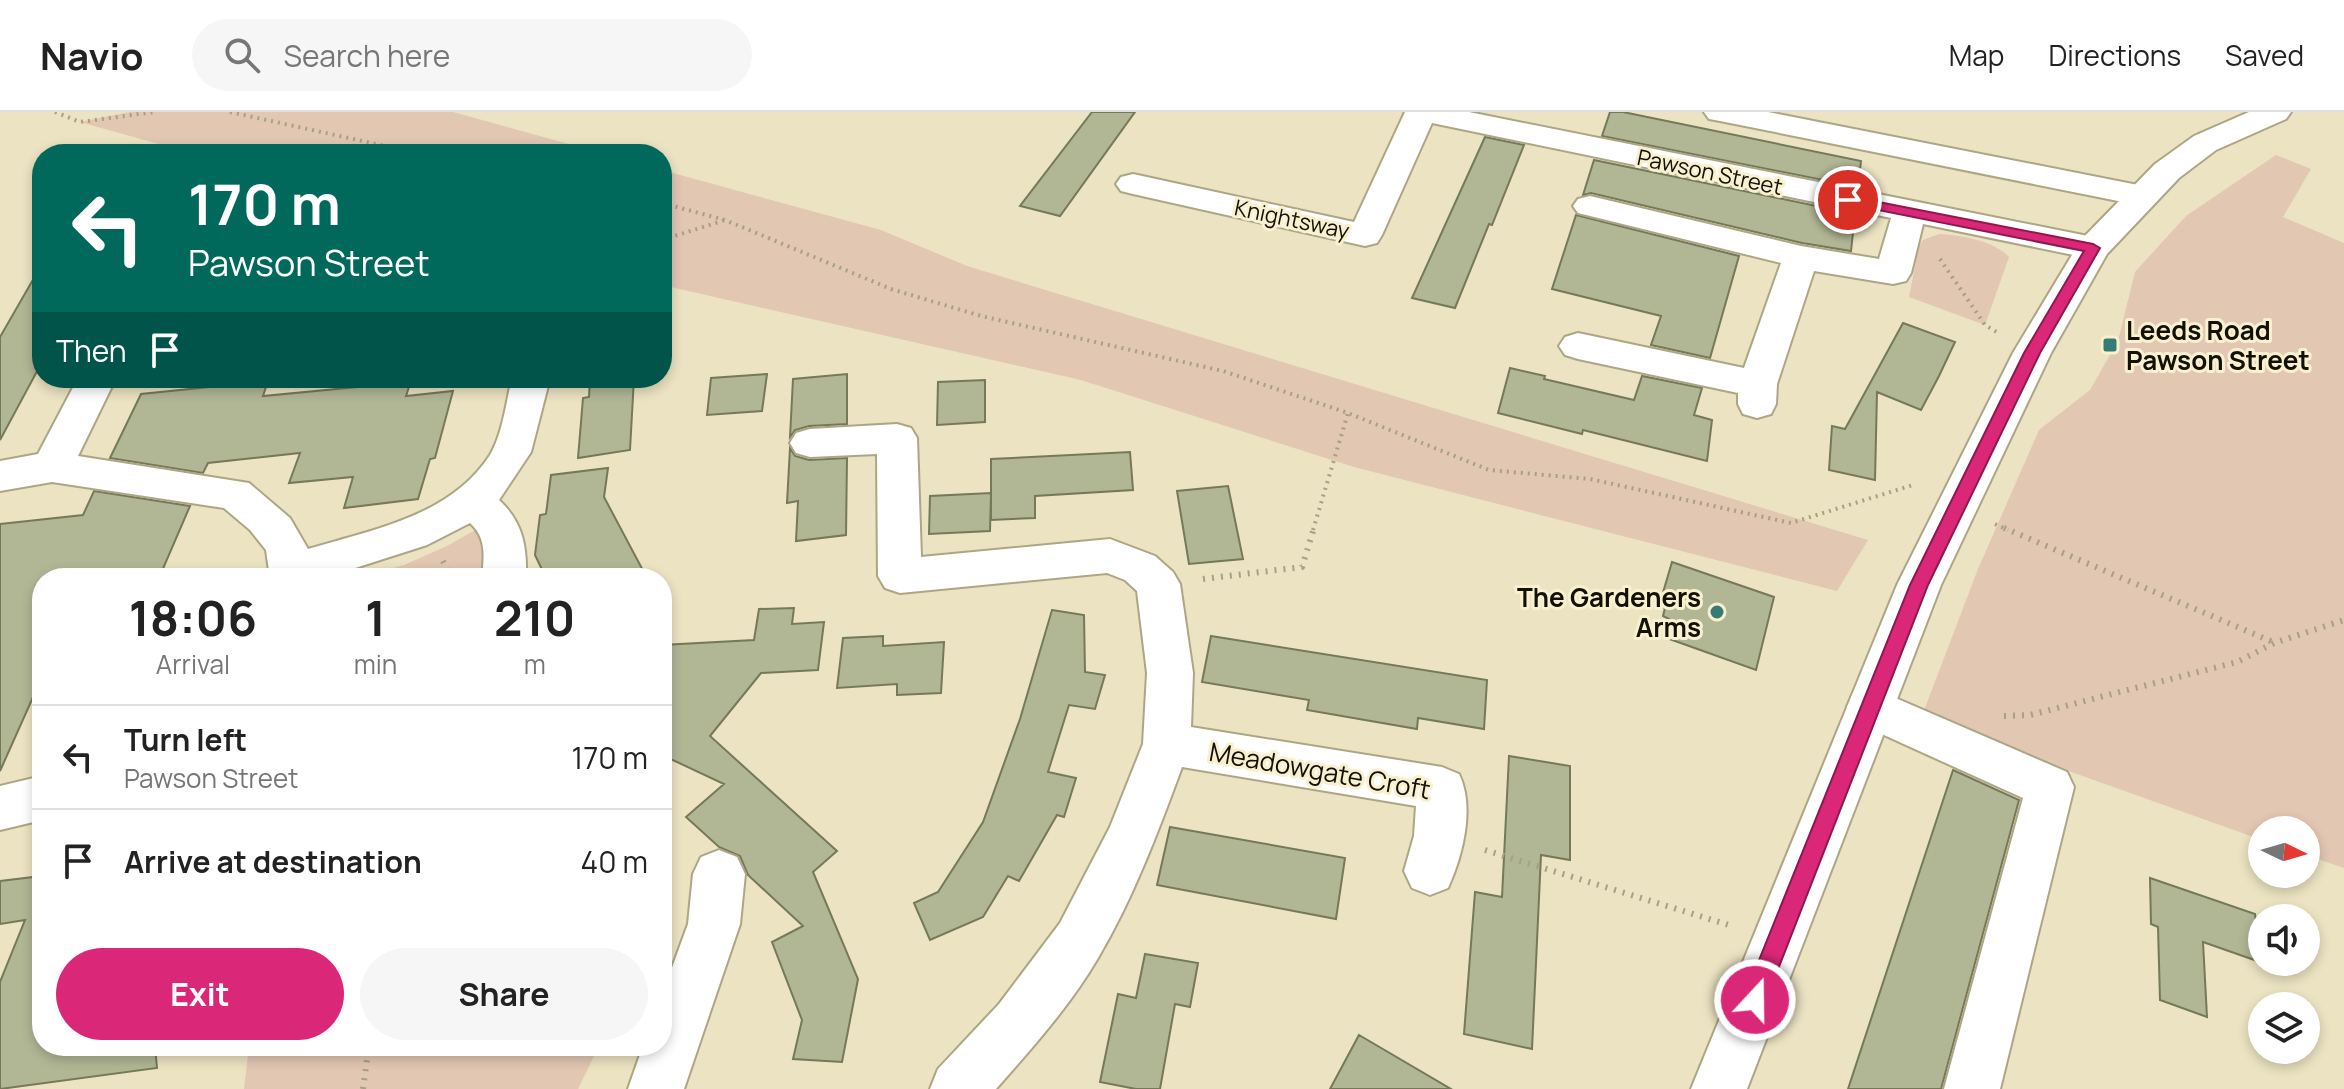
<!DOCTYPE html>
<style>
body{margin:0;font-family:Manrope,sans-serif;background:#f6f6f6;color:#222;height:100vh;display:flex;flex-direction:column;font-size:30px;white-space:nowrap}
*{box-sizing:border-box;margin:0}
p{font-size:26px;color:#767676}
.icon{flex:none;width:44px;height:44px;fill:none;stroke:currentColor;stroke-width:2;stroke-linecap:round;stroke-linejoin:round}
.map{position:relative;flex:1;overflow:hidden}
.side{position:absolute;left:32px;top:456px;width:640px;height:488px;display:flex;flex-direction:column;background:#fff;border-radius:32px;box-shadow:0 4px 12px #0003}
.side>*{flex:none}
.hud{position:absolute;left:32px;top:32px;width:640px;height:244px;border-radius:32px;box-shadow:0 4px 12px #0003;background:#00695c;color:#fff;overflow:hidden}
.needle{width:52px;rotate:95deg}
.fabs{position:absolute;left:2248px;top:704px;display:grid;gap:16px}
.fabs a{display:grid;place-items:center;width:72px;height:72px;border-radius:50%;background:#fff;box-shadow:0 4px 12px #0003;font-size:40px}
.pin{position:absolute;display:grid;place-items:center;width:68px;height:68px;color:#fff;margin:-34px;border:4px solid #fff;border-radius:50%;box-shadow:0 2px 8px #0007}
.me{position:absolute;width:88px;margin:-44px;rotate:21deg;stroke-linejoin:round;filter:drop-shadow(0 0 6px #0008)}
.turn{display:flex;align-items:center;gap:28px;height:168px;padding:0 24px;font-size:36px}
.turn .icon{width:104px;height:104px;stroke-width:2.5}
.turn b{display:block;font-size:56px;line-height:68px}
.then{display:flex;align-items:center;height:76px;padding:0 24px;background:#0003;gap:16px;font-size:30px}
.eta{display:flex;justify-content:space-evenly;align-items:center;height:136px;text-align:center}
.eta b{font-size:48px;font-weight:700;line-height:56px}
.cta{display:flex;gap:16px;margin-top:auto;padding:16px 24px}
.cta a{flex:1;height:92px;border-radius:48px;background:#db2777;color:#fff;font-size:32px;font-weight:700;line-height:92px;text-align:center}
.cta a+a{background:#f6f6f6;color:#222}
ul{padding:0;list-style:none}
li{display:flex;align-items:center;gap:24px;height:104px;padding:0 24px;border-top:2px solid #e0e0e0}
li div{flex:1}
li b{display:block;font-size:30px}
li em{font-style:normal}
header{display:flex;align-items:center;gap:48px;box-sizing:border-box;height:112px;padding:0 40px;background:#fff;border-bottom:2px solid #e0e0e0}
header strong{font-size:38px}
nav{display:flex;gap:44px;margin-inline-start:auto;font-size:28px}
.search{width:560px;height:72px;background:#f6f6f6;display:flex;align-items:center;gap:20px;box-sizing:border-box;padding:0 28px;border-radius:44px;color:#767676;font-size:30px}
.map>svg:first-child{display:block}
</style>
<header>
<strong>Navio</strong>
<div class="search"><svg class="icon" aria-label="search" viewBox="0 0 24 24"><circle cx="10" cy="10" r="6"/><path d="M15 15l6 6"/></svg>Search here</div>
<nav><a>Map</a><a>Directions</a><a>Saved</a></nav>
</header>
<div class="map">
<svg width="2344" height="977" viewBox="0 0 2344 977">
<rect width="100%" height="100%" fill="#ebe3c1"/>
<path fill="#e2c7b3" d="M130,0H453L605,42H194L80,10Z
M2276,43L2311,57L2283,105L2344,131V756L2306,743V718H2262V728L1937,612L1923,601L1978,457L2039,318L2090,278L2118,229L2135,160L2186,104Z
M662,58L881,118L967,154L1868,428L1837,479L1354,355L1081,268L662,173Z
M1939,122C1960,123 1995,129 2009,145L1985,213L1909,185L1919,134L1923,128Z
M484,413L487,466H355L404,453L447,434Z
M249,934H599L578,977H244Z"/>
<path fill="#b1b695" stroke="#75795a" stroke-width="2" d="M1092,0H1135L1060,104L1020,94Z
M1610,0H1623L1861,49L1858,75L1602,24Z
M1485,25L1524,33L1492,113L1489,112L1455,196L1412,186Z
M1594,48L1855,102L1851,139L1802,131L1591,81L1583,83Z
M1576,103L1739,144L1710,246L1651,233L1661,204L1552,177Z
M42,152V250L0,328V225Z
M1903,211L1955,230L1939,264L1921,298L1877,280L1875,368L1829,358L1832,314L1845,317Z
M1510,256L1545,264L1544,267L1634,288L1642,264L1702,276L1694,303L1712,308L1707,349L1583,318L1582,322L1498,301Z
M767,262L762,299L707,303L711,266Z
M847,262V312L809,314L795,318L790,325L793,267Z
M360,266H412L406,284L453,279L435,346L430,347L418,387L344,396L353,365L289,371L300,341L208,351L203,361L110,346L141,282L268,269L263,284L357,275Z
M590,266H634L630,338L578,346L583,286L589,285Z
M985,268V310L937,313L938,270Z
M790,336L795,344L809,348L847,346L846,423L796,429L798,389L787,391Z
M1130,340L1133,378L1035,384V406L991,408V347Z
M608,356L604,385L647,466H546L535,443L540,403L546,402L551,363Z
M1228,374L1243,447L1189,452L1177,379Z
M94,379L190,394L159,466H42V582L34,583L0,659V412L83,403Z
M991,381L990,419L929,422L930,384Z
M1672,450L1774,485L1756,558L1664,525L1669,507L1663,504L1665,496L1659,494Z
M794,496L792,512L824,510L818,558L761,561L710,624L837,739L813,760L858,867L842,950L793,947L802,908L772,830L803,814L748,763L740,744L719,735L686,705L724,672L662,643V533L754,528L759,497Z
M1052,498L1084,503L1085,560L1105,563L1095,597L1069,593L1048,660L1076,666L1064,705L1057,703L1019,769L1008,764L983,805L930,828L914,791L938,780L983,710L1020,607Z
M883,524V534L944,530L941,581L897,583V572L837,576L843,526Z
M1211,524L1487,568L1484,617L1418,606L1417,617L1307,598L1309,588L1202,570Z
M1509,644L1570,654V748L1541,743L1532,937L1464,922L1475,780L1502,785Z
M1953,658L2019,688L1941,977H1848Z
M1170,715L1345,746L1336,807L1157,773Z
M42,764V934H155L157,956L0,977V870L25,808L0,812V769Z
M2150,766L2255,802L2260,850L2203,830L2207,905L2160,888L2158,815L2151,812Z
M1145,842L1198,851L1190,895L1175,892L1160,977H1136L1100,970L1118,882L1136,886Z
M1359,923L1451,977H1330Z"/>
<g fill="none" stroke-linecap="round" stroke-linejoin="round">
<defs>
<path id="minor" d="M1405,0H1469L2093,125L2105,128L2110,136L2105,144L2093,147L1923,112L1911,161L1906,169L1893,172L1814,159L1777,272L1776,292L1771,302L1757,306L1743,302L1738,292V281L1578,247L1565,243L1559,234L1565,225L1578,221L1744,256L1781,151L1578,101L1573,94L1578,87L1590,84L1801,134L1879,147L1891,106L1432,11L1382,123L1377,131L1365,134L1133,82L1121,79L1116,72L1121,65L1133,62L1354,110Z
M1704,0H1768L2143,74L2155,77L2160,84L2155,91L2143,94L1720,9L1709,7Z
M78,266H116L78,344L249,371L290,406L308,437C372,418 451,404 490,343C503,321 506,290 512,266H550L531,340L499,388C523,410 527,435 526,466H482C484,445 487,426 470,411L427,433L324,466H270L266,438L250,418L224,396L52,370L0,379V349L38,342Z
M897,312L911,316L917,326L921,445L1110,427L1155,444L1173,460L1180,472L1193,561L1191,615L1442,655L1459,662C1475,695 1463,743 1448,776L1430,783L1412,776L1404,759L1414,724L1416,694L1182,655C1158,720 1133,787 1098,846C1070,894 1032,936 996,977H930L938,957L999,892L1060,811L1110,715L1143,632L1147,561L1137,479L1125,468L1107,461L900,481L885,476L878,464L877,342L810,345L796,341L790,331L796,321L810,317Z
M1870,575L2067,660L2074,675L2000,977H1944L2023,686L1853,609L1847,595L1853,581Z
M42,664V708L0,718V674Z
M719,738L737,745L745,762L740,812L684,977H628L643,934H662V883L688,812L693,762L701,745Z"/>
<path id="major" d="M2249,0H2291L2286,7L2216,38L2179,66L2107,142L2051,241L1941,473L1747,977H1691L1897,473L2013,241L2081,128L2155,52L2194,24Z"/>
</defs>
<use href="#minor" stroke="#ada685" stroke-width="4"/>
<use href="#major" stroke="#ada685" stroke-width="4"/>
<path stroke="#a7a085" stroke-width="4" stroke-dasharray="2 5" stroke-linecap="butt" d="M55,0L80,10L154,0
M230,0L422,42
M662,91L725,108L891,177L981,204L1223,259L1348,301L1489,358L1590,367L1791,411L1913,373
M662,128L725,108
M1940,147L1985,213L2000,222
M1995,412L2008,418
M1313,418L1348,301"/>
<path stroke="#a7a085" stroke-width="6" stroke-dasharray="2 7" stroke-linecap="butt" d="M2004,416L2273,530
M443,449L452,466
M1203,467L1302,455L1314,416
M2004,604L2030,603L2237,550L2274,531L2344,508
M1485,738L1732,814
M368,940L384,934
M363,977L368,940L365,934"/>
<use href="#minor" fill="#fff" fill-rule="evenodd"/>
<use href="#major" fill="#fff" fill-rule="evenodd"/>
</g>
<path fill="#db2777" stroke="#8e194d" stroke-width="2" d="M1848,84L2093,132L2100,136L2040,241L1928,473L1766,888L1763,896L1755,899L1747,896L1743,888L1910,473L2024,241L2084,139L1843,91V85Z"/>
<g fill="#357c76" stroke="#f8f0ce" stroke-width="3">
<rect x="2102" y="225" width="16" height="16" rx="4"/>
<circle cx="1717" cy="500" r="8"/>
</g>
<g text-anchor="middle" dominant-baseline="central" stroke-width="6" stroke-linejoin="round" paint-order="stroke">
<g font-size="22" fill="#131005" stroke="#f8f0ce">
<text transform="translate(1710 60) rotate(12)">Pawson Street</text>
<text transform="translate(1292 107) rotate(12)">Knightsway</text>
</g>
<g font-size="26" font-weight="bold" fill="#131005" stroke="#f8f0ce" text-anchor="start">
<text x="2126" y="218">Leeds Road<tspan x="2126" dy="30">Pawson Street</tspan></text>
<text x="1701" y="485" text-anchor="end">The Gardeners<tspan x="1701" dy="30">Arms</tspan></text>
</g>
<g font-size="26" fill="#131005" stroke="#f8f0ce">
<text transform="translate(1320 658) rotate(10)">Meadowgate Croft</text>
</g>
</g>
</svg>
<div class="fabs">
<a><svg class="needle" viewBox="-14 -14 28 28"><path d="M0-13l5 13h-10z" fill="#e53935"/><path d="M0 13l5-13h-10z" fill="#767676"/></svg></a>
<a><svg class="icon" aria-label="sound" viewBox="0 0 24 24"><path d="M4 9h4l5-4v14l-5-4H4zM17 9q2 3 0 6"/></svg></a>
<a><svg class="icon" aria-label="layers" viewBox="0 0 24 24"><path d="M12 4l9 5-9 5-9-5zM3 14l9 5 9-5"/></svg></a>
</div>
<div class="pin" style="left:1848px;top:88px;background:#d93025"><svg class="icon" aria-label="arrive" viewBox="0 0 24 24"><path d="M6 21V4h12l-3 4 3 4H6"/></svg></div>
<svg class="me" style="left:1755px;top:888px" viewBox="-20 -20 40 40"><circle r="17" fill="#db2777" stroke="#fff" stroke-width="3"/><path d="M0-11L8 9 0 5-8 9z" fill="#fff"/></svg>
<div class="hud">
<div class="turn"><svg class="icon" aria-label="left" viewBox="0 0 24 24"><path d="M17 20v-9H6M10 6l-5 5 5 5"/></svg><div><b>170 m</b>Pawson Street</div></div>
<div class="then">Then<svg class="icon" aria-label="arrive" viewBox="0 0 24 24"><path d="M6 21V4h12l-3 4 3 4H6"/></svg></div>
</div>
<section class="side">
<div class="eta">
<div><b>18:06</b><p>Arrival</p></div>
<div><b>1</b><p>min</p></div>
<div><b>210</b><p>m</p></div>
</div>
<ul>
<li><svg class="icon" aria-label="left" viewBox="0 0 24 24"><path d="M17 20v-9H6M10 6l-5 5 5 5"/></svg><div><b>Turn left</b><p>Pawson Street</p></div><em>170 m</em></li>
<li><svg class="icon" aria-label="arrive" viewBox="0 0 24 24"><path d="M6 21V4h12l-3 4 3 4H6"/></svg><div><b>Arrive at destination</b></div><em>40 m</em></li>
</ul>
<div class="cta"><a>Exit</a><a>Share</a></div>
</section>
</div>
